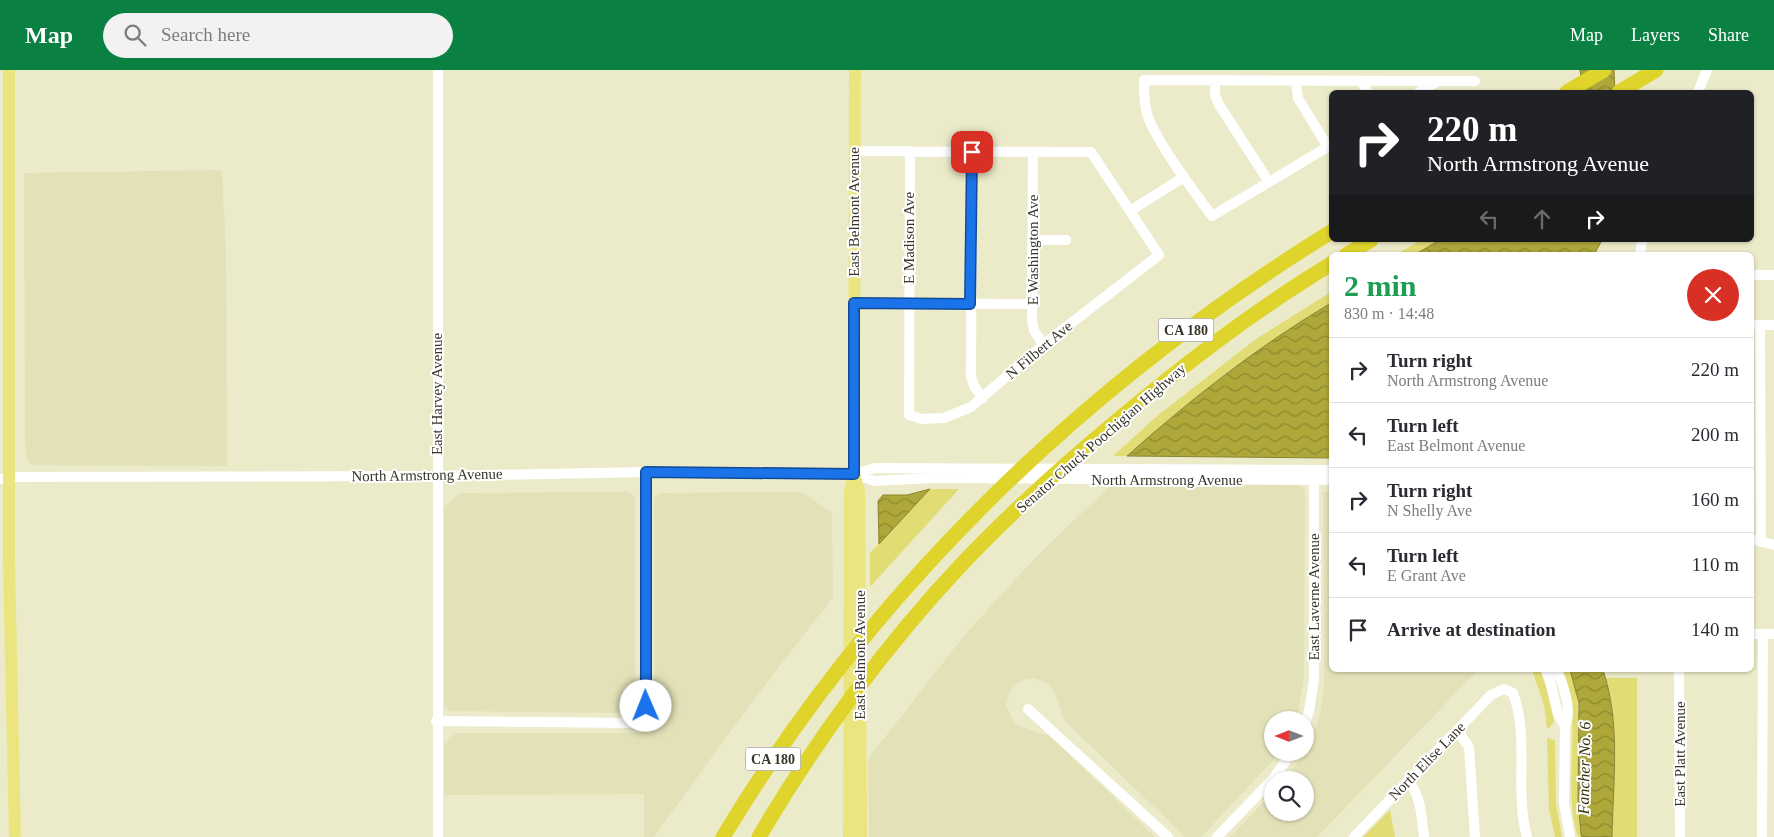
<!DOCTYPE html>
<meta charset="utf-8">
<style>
body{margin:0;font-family:Georgia,serif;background:#f2f2f3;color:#2b2b33;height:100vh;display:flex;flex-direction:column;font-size:19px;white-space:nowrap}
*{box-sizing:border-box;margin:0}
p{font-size:16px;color:#7c7c81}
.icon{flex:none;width:28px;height:28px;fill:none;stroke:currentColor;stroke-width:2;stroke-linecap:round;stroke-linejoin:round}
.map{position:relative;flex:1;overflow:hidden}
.details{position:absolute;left:1329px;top:182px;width:425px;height:420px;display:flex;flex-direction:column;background:#fff;border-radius:8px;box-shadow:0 1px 4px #0004}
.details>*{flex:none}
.top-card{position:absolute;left:1329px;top:20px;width:425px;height:152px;border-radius:8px;box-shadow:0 1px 4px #0004;background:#202124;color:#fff;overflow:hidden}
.needle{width:32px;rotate:270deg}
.controls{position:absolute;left:1264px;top:641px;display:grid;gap:10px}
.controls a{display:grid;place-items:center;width:50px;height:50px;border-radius:50%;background:#fff;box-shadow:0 1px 4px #0004;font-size:25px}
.pin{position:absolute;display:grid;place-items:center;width:42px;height:42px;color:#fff;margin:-21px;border-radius:10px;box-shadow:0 2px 8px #0006}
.me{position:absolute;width:55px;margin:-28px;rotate:359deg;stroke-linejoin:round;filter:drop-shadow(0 0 4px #0008)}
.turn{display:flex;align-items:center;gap:18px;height:105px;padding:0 15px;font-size:22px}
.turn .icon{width:65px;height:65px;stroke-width:2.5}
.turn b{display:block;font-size:35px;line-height:42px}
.lanes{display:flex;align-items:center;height:48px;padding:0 15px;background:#0003;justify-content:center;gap:25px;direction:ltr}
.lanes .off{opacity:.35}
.round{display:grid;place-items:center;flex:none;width:52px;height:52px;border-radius:26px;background:#f2f2f3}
.headline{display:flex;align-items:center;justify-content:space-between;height:85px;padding:0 15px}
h1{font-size:30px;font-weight:800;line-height:38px;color:#1e9e55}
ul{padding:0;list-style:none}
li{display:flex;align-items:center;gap:15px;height:65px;padding:0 15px;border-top:1px solid #e1e1e2}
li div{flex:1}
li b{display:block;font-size:19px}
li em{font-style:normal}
header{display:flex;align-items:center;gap:30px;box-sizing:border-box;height:70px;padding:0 25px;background:#0b8043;color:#fff}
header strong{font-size:24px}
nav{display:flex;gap:28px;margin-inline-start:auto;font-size:18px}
.search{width:350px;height:45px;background:#f2f2f3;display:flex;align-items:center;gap:12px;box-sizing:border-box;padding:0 18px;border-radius:28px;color:#7c7c81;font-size:19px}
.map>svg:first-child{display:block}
</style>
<header>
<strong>Map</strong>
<div class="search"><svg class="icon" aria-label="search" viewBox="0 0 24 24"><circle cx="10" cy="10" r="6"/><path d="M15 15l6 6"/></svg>Search here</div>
<nav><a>Map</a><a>Layers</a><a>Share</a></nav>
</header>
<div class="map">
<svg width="1774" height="767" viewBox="0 0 1774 767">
<defs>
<pattern id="water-waves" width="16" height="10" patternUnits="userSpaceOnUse" patternTransform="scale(1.25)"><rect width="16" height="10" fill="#aea739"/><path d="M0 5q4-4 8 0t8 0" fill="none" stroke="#8e8930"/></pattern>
</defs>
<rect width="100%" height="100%" fill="#ecebc9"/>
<path fill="#e2e1b7" d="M222,100L226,185L227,396L32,395L27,390L25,371L24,103Z
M1112,414L1300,415L1305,421L1304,608L1297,650H1272V682L1280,683L1201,767H1185L1064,650L1055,623L1048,614L1035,608L1026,609L1013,616L1008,627L1006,636L1014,652L1019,656L1050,666L1155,767H869L868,689L963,567L998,528L1040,483Z
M628,422L635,427V637L629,643L450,641L444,636V437L459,423Z
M802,422L832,443L833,527L746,640L654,767H644V724L444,725V675L456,663H637L650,659L655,651L654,428L659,423Z
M1323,422H1331V600H1478L1317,767H1230L1272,723V742H1305V710H1285L1305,682L1319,649L1324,618Z"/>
<path fill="#e2dc74" d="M1421,170H1440L1414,185H1395Z
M1331,222V233C1257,277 1190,329 1127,386H1113L1157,346L1256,269Z
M930,419H959L870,517V483Z
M1532,600H1540L1548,623L1554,652L1549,658H1547L1544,635Z
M1563,600H1570C1589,654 1572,712 1582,767H1578C1561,713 1584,655 1563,600Z
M1606,608H1637V767H1612C1613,714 1620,659 1606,608Z
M1547,668L1555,670L1556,733L1562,767H1555L1549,739Z
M1390,740L1395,767H1363Z"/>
<path fill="url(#water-waves)" stroke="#8a8534" d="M1580,0H1614L1615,22H1583Z
M1440,170H1602L1594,185H1414Z
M1331,233V388L1127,386C1191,329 1257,277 1331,233Z
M930,419L879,474L878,431L883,425H907Z
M1570,600H1603C1621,653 1613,712 1612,767H1582L1581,764L1578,730L1579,633Z"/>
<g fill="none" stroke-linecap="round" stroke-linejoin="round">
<path stroke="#fff" stroke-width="10" d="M1215,10V25L1218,33L1269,112
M1296,11L1298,28L1328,77
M1361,11L1368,22
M1419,22L1435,13
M1698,22L1707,0
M1331,75L1212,146C1191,117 1165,84 1150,52C1144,39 1144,23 1144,10L1475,11
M854,81L1091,82L1159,185L1043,275L971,337L944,348L922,349L909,345L910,81
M972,82L971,306L974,316L983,328
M1033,82L1032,250L1034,260L1043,275
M1130,141L1184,107
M1033,170H1066
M1640,185L1642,170
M1751,205H1774
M854,233L1032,234
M1751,255H1774
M1760,256L1761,472
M854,404L875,411L931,408L1331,410
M0,409L9,407L437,406L646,402L854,404L875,398L1331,400
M1751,469L1774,475
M1751,564H1774
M1546,600C1554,616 1554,644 1565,655
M1557,600C1563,615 1573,640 1565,655L1564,733L1570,767
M1679,600L1680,767
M1028,639L1168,767
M436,651L631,653L643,649L646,636V402
M1305,654L1309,641L1314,610V403
M1457,660L1469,677L1475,767
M1408,711C1422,727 1421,746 1424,767
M438,767V0
M1217,767L1273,709L1292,682
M1354,767L1491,625L1504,619L1513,623C1530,669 1514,721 1527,767
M1762,767L1763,564"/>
<path stroke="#ebe580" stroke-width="12" d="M9,0V494L15,767
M854,404L859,421L861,767
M849,767L850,421L854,404L855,0"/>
<path stroke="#ded42b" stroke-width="15" d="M1567,22L1604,0
M1619,22L1656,0
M1346,185L1371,170
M723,767C873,518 1085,314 1331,162
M759,767C814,673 887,573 962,494C1013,440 1068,391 1125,344C1191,289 1258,238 1331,194"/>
</g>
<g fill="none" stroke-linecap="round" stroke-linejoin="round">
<defs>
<path id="route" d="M646,636V402L854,404V233L970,234L972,82"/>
</defs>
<use href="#route" stroke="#114b97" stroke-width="12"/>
<use href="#route" stroke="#1a73e8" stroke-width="9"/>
</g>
<g text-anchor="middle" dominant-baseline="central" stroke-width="4" stroke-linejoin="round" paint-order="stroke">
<g fill="#fff" stroke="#737269" stroke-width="1">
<rect x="1158.5" y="248.5" width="55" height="23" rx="4"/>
<rect x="745.5" y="677.5" width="55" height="23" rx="4"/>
</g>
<g font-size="14" font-weight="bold" fill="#373629">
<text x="1186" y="260">CA 180</text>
<text x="773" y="689">CA 180</text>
</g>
<g font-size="15" fill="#373629" stroke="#fff">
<text transform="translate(854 142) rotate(-90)">East Belmont Avenue</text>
<text transform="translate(909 168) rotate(-90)">E Madison Ave</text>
<text transform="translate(1033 180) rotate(-90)">E Washington Ave</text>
<text transform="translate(1039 280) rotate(-40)">N Filbert Ave</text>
<text transform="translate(437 324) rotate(-90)">East Harvey Avenue</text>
<text transform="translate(1101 368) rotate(-41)">Senator Chuck Poochigian Highway</text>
<text transform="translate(427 405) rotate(-1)">North Armstrong Avenue</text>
<text x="1167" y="410">North Armstrong Avenue</text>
<text transform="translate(1314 527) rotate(-90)">East Laverne Avenue</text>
<text transform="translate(860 585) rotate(-90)">East Belmont Avenue</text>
<text transform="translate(1680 684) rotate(-90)">East Platt Avenue</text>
<text transform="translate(1427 691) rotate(-46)">North Elise Lane</text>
</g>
<g font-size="16" font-style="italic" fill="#312e00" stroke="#fff">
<text transform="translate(1584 698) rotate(-89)">Fancher No. 6</text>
</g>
</g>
</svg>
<div class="controls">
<a><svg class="needle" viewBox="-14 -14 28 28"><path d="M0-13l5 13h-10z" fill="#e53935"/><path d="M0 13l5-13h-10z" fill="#7c7c81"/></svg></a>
<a><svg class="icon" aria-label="search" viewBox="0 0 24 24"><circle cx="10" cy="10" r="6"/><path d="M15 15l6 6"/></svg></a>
</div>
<div class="pin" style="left:972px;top:82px;background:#d93025"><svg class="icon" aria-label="arrive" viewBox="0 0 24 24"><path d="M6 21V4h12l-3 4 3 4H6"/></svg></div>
<svg class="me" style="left:646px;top:636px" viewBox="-20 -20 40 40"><circle r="19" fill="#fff"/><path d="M0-13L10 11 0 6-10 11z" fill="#1a73e8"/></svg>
<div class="top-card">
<div class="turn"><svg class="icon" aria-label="right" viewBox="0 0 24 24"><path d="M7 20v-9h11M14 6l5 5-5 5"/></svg><div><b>220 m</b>North Armstrong Avenue</div></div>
<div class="lanes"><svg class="icon off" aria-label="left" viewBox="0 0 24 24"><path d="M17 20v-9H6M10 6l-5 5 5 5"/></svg><svg class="icon off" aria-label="ahead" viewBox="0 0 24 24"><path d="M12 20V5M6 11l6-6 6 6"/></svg><svg class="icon" aria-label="right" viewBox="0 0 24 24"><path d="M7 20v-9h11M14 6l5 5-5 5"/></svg></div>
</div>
<section class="details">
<div class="headline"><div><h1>2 min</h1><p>830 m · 14:48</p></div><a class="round" style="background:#d93025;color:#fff"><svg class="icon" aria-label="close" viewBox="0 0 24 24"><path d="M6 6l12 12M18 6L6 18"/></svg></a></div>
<ul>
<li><svg class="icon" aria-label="right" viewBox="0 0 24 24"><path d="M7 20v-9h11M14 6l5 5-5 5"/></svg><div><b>Turn right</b><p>North Armstrong Avenue</p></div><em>220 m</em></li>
<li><svg class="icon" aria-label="left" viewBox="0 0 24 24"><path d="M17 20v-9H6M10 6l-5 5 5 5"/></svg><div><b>Turn left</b><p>East Belmont Avenue</p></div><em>200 m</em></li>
<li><svg class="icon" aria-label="right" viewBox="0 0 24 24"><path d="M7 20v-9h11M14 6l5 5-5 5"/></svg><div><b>Turn right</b><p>N Shelly Ave</p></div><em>160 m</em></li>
<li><svg class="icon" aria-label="left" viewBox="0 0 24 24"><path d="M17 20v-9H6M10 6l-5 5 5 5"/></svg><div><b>Turn left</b><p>E Grant Ave</p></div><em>110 m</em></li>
<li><svg class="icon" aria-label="arrive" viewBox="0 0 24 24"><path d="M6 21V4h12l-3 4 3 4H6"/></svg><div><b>Arrive at destination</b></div><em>140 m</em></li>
</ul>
</section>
</div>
